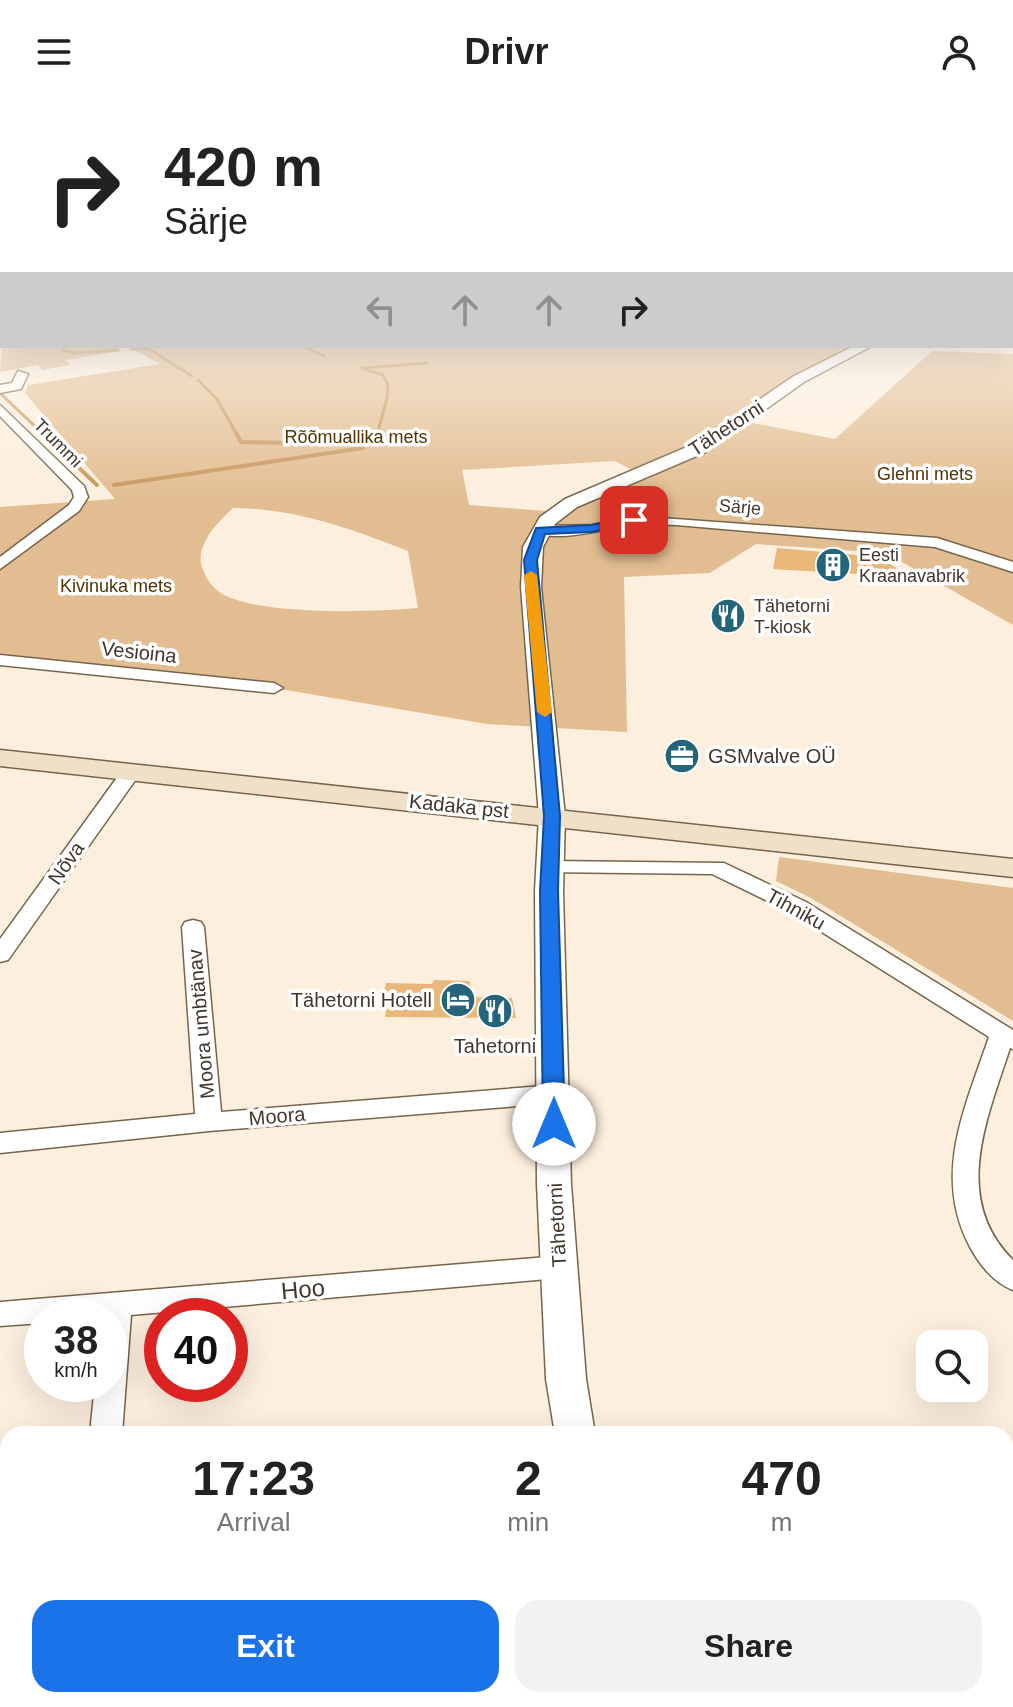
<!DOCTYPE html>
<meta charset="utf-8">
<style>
body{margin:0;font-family:Helvetica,sans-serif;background:#f2f2f2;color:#222;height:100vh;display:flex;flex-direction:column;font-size:30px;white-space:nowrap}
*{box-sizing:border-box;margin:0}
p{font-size:26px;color:#767676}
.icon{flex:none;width:44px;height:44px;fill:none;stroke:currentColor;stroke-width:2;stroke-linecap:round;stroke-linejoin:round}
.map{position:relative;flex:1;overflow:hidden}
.drawer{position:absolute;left:0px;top:1322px;width:1014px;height:282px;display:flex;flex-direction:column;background:#fff;border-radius:24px 24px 0 0;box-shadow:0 8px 32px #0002}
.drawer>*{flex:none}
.top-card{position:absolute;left:0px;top:0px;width:1014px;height:244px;box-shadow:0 8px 32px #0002;background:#fff;color:#222;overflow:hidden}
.controls{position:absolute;left:916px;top:1226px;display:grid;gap:16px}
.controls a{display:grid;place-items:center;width:72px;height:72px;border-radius:16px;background:#fff;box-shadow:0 8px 32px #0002;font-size:40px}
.speed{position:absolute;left:24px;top:1194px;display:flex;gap:16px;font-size:40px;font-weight:700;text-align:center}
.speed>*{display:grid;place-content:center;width:104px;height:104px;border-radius:50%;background:#fff;box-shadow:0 8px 32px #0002;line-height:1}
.speed small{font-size:20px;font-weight:400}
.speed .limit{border:12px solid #d22;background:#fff;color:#111}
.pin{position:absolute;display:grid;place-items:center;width:68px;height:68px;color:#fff;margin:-34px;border-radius:16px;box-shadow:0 4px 12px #0006}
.me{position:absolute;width:88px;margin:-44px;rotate:0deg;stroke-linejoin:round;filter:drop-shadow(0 0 6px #0008)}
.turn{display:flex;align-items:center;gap:28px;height:168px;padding:0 32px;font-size:36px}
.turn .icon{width:104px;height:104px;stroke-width:2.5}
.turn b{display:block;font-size:56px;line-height:68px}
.lanes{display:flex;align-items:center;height:76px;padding:0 32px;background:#0003;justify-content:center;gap:40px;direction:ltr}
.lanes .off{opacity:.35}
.eta{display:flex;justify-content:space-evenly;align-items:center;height:136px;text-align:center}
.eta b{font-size:48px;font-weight:700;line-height:56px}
.action{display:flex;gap:16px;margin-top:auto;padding:16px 32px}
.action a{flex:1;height:92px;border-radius:24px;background:#1a73e8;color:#fff;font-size:32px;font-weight:700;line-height:92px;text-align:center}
.action a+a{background:#f2f2f2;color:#222}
header{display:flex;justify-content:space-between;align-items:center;height:104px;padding:0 32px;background:#fff;font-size:36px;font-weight:700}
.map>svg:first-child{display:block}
</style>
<header><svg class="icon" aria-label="menu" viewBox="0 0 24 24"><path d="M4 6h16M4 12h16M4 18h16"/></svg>Drivr<svg class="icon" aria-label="person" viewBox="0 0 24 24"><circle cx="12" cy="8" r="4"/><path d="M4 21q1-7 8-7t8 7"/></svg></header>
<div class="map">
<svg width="1013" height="1603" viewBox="0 0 1013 1603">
<rect width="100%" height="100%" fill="#fdefde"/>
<path fill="#e2bd91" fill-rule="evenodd" d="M2,239V242H113L122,247L66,256L70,261L42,266L38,261L0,268Z
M865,242L799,275L742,317L835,335L932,247L1013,250V521L886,449L756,440L710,469L624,473L627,628L487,620L274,584L0,556V403L115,395L25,289L28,281L160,260L129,243ZM615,357L638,369L559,408L469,401L462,366ZM233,404C293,404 352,425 408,447L418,504C370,508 264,512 222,490C213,484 207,476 203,466C193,443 217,419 233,404Z
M779,753L1013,784V917L811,794L776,777Z"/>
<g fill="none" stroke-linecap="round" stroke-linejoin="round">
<path stroke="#c7975b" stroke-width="3" d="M63,242V246L73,249L118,246
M303,242L324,252
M131,245H149L192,272
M198,276L217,295L237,331
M0,289L44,331
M377,331L387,294L388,281L383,271L362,264L427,259"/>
<path stroke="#c7975b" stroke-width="4" d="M42,329L97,381
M236,329L241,338L362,340
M375,340L378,329
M114,381L363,344"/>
</g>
<path fill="#e9b77a" d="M777,444L869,452V456L886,457L909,473L773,465Z
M434,876L470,877V893L512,894L516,914L385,913L388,898L382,897L386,879L432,880Z"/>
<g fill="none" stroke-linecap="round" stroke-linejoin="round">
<defs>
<path id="minor" d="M1012,202H1013V210H1012Z
M18,267L28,270L21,285L0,289V281L12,279Z
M0,301L84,382L88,393L79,407L0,465V453L69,401L74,393L72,386L0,312Z
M634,412L937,434L1013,458V468L935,443L676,421C662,421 646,419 632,421C609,424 551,441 533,426L540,422L592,421Z
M0,551L274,579L283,584L274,589L0,561Z
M131,662L141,668L8,856L0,858V835L124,664Z
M551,757L724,759L806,798L1013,926V945L1010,944C987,1015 951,1095 1013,1156V1186C994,1179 979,1160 970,1143C932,1071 965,1004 989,933L790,808L712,770L543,768L540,763L543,758Z
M193,816L201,818L204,823L221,1008L555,981L564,984L568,990L564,996L555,999L209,1027L0,1049V1029L195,1010L182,823L185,818Z
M559,1152L569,1155L573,1163L569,1171L559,1174L131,1211L122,1330H90L95,1280H110V1212H42V1219L0,1222V1198Z
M64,1596H102V1603H64Z"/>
<path id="tertiary" d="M854,242H872L804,278L706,348L577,403L555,420L543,443L541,483L565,712L563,787L571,1080L586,1275L595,1330H555L546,1275L537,1080L535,787L539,712L521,483L523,443L540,413L565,395L694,340L794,272Z
M609,1596H657L659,1603H611Z"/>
<path id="secondary" d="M0,646L1013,755V773L0,662Z"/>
</defs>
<use href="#minor" stroke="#78644b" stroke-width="3"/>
<use href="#tertiary" stroke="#78644b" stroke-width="3"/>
<use href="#secondary" stroke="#78644b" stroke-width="3"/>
<use href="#minor" fill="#fff" fill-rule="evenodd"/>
<use href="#tertiary" fill="#fff" fill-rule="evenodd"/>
<use href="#secondary" fill="#f1e0c8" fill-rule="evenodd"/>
</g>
<linearGradient id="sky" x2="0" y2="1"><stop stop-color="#9ba8b0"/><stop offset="0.43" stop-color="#fef8f0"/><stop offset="1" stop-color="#fef8f0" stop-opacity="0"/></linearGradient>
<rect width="1013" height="396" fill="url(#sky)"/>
<path fill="#1a73e8" stroke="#114b97" stroke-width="2" d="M634,412L638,413V418L592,428L545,430L537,456L560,712L558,787L565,1020L562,1026H547L543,1020L540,787L544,712L524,456L536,424L592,421Z"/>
<path fill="#f59e0b" d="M531,467L537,471L552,608L545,613L537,608L524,471Z"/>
<defs>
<symbol id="building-disc" viewBox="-11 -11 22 22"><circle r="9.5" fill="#246579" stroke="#fff"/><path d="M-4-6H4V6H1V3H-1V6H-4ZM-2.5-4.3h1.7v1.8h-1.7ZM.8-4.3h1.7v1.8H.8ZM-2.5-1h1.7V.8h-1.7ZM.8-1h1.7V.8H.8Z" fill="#fff"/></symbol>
<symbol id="restaurant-disc" viewBox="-11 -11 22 22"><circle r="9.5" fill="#246579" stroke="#fff"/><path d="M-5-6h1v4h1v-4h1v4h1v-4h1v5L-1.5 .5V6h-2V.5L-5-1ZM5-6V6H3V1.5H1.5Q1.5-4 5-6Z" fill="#fff"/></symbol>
<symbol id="office-disc" viewBox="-11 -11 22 22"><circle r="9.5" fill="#246579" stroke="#fff"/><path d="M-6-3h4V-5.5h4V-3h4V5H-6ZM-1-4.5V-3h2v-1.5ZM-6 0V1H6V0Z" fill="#fff"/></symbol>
<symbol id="hotel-disc" viewBox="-11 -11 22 22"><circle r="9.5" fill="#246579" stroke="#fff"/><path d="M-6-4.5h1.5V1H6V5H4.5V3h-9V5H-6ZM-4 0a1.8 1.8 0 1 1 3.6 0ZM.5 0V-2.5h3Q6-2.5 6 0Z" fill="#fff"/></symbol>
</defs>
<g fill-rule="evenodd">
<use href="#building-disc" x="813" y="441" width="40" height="40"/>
<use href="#restaurant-disc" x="708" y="492" width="40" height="40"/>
<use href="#office-disc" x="662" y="632" width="40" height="40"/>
<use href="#hotel-disc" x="438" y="876" width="40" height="40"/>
<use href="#restaurant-disc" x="475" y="887" width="40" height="40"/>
</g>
<g text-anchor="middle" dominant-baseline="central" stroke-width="7" stroke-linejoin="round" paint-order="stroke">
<g font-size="18" fill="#543300" stroke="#fff">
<text x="356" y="333">Rõõmuallika mets</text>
<text x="925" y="370">Glehni mets</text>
<text x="116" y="482">Kivinuka mets</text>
</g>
<g font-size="18" fill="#41382d" stroke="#fff">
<text transform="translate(58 339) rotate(45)">Trummi</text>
<text transform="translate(740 403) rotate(5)">Särje</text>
</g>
<g font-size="18" fill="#41382d" stroke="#fff" text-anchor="start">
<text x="859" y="451">Eesti<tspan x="859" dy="21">Kraanavabrik</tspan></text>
<text x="754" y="502">Tähetorni<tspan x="754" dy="21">T-kiosk</tspan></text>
</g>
<g font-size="20" fill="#41382d" stroke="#fff">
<text transform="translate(726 324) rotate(-33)">Tähetorni</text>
<text transform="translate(139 548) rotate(6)">Vesioina</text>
<text transform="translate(459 702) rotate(6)">Kadaka pst</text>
<text transform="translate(66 759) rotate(-55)">Nõva</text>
<text transform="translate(796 805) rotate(29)">Tihniku</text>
<text transform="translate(201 920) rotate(-95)">Moora umbtänav</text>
<text transform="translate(277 1012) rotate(-5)">Moora</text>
<text transform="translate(557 1121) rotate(-93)">Tähetorni</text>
</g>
<g font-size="20" fill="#41382d" stroke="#fff" text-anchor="start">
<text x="708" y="652">GSMvalve OÜ</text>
<text x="432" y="896" text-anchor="end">Tähetorni Hotell</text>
<text x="495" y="942" text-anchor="middle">Tahetorni</text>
</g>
<g font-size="24" fill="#41382d" stroke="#fff">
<text transform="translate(303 1185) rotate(-5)">Hoo</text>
</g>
</g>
</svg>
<div class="controls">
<a><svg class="icon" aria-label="search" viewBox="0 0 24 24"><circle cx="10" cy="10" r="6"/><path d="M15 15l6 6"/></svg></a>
</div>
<div class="speed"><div>38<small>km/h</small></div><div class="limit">40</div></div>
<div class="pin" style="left:634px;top:416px;background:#d93025"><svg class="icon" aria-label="arrive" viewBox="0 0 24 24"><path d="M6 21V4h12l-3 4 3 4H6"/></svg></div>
<svg class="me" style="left:554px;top:1020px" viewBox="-20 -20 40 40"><circle r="19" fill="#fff"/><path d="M0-13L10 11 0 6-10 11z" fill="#1a73e8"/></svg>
<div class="top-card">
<div class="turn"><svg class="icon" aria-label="right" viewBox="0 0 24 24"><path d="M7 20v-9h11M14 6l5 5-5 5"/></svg><div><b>420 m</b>Särje</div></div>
<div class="lanes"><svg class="icon off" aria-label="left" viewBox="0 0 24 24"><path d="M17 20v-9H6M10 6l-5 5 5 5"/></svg><svg class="icon off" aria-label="ahead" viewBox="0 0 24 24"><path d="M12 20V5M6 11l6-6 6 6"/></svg><svg class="icon off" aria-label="ahead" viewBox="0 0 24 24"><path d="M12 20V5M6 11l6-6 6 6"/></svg><svg class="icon" aria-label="right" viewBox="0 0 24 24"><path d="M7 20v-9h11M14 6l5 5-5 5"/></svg></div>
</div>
<section class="drawer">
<div class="eta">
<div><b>17:23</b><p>Arrival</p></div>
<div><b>2</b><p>min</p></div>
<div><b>470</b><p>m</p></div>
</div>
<div class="action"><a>Exit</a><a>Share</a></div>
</section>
</div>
